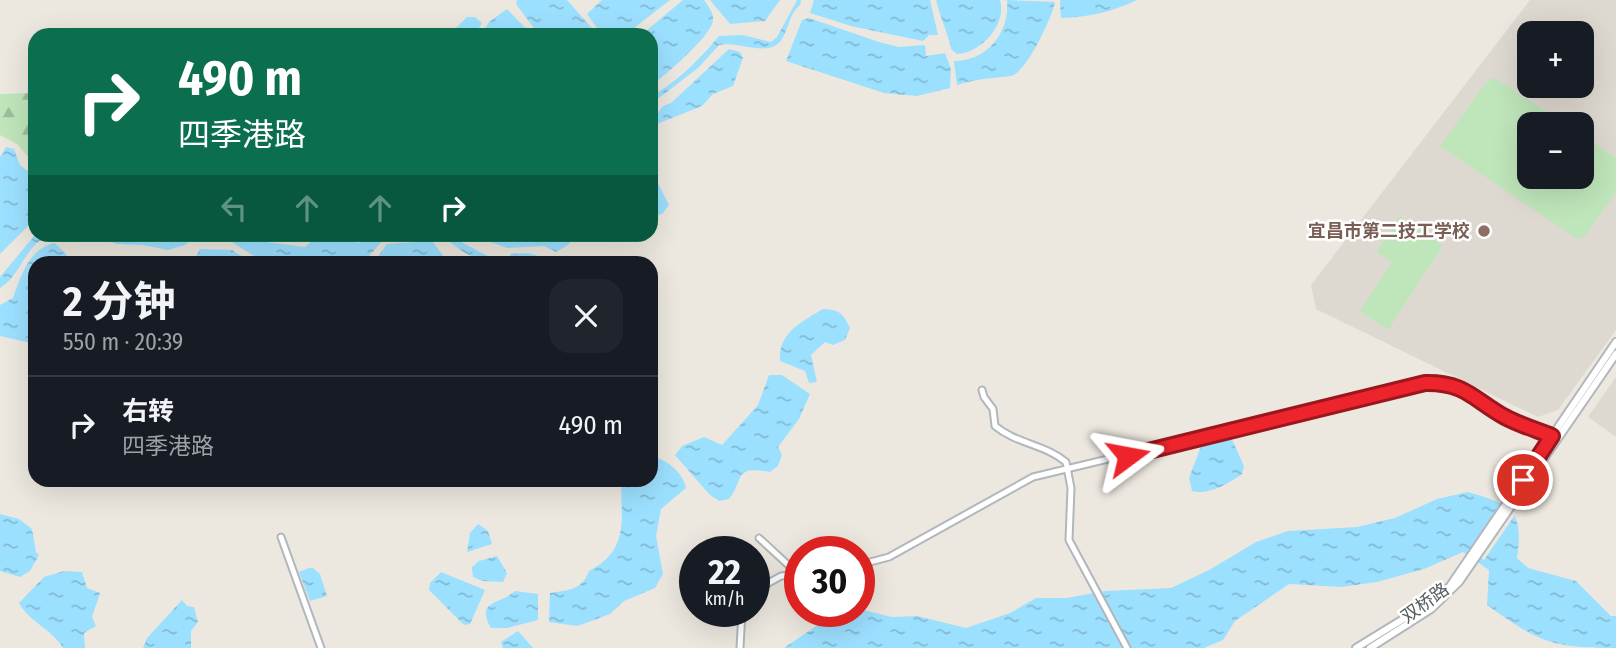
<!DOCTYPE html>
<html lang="zh">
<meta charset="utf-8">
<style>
body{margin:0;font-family:"Fira Sans Condensed","Noto Sans SC",sans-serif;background:#20242c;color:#f1f3f6;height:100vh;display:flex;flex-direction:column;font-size:26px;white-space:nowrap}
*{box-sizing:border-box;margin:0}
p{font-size:23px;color:#9ea1a6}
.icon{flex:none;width:38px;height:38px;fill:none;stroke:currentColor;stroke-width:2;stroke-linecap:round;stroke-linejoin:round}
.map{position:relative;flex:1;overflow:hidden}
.details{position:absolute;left:28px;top:256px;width:630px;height:231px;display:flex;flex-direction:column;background:#171b24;border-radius:21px;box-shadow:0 7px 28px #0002}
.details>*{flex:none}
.banner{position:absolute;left:28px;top:28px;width:630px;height:214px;border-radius:21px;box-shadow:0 7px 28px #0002;background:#0b6e4f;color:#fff;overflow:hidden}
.controls{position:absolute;left:1517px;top:21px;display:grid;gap:14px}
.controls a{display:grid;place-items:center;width:77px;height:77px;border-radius:14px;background:#171b24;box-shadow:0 7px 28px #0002;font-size:35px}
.speed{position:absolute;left:679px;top:536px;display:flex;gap:14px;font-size:35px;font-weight:700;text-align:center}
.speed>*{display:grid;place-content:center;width:91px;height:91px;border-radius:50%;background:#171b24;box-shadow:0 7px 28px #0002;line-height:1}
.speed small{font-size:18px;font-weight:400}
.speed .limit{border:10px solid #d22;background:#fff;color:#111}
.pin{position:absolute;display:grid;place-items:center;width:60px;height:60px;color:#fff;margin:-30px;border:4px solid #fff;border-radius:50%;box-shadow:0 2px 7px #0007}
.me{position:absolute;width:77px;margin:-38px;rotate:77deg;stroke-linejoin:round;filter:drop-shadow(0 0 5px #0008)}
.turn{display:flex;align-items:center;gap:24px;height:147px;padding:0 35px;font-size:32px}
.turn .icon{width:91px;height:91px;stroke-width:2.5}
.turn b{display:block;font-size:49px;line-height:60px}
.lanes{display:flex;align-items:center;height:66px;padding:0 35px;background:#0003;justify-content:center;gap:35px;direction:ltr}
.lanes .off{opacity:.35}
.round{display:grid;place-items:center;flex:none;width:74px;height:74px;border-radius:21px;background:#20242c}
.overview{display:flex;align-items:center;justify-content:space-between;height:119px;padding:0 35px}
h1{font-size:42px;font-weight:700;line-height:52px}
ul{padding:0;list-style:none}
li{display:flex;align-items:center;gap:21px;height:98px;padding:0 35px;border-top:2px solid #363941}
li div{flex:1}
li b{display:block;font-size:26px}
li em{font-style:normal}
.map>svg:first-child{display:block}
</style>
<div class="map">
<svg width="1616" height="648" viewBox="0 0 1616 648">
<defs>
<pattern id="forest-firs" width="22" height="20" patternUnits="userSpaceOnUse" patternTransform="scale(1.75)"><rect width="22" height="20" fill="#bfe5ba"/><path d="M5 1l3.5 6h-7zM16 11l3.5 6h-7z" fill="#9ebd9b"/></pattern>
<pattern id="water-ripples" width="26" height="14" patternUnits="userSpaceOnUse" patternTransform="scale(1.75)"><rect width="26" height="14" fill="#9ce0ff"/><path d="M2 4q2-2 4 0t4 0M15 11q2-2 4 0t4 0" fill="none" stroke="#82b9d2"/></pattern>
</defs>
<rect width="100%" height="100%" fill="#ece8df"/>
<path fill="#ded9d0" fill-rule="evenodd" d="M1530,0H1616V330L1558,410L1538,417L1316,309L1311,285ZM1530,33H1582V86H1530ZM1530,124H1582V177H1530Z
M1616,377V437L1588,417Z"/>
<path fill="#bfe5ba" d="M1494,78L1566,124H1530V177H1582V135L1616,158V192L1585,236L1577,239L1440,146L1488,80Z
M1400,216L1443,245L1388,330L1360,311L1392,262L1377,252Z"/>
<path fill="url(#forest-firs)" d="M35,93V165L17,144L0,135V94Z"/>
<path fill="url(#water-ripples)" d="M517,0H567L598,35H539L516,4Z
M602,0H670L625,35H602L587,14Z
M683,0H704C708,6 714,13 713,20C712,36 664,76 651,86V35H641Z
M710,0H780L765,21L730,24Z
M797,0H801L800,5C789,14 789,28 782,39C770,59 738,40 719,45L698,68L651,104V96C674,85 703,56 719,36L743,35L771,42L777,37Z
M814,0H930L938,35H929L923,41L851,26L810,13Z
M936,0H1000C1007,25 981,53 957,54L951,49C948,32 940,18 936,0Z
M1007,0L1055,2C1053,15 1026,74 1011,76C991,78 977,79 957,85L954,61C987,61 1010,33 1007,0Z
M1060,0H1137C1111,12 1090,17 1061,18Z
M507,9L532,35H479L483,33L489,22Z
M467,17H475L482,23C475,38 464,35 449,35Z
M809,18L879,42L899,47L925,45L926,56L945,53L951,69L950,88L917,96L884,93L786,61L802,20Z
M729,49L740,52L743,58L733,86L713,94L702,106L657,124L652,120L663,106L671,103Z
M6,147L14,149L20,165L35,177V219L0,254V157Z
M651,179L659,185L669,205L663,213L651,219Z
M35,235H51C25,243 22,275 0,288V277Z
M87,235H142L173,242L186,235H197L185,245L168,250L143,245L117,244Z
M221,235H254L266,242L305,247L319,235L358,243L376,235H395L384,239L369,256L337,260L257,258Z
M442,235H448L499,262C475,263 458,249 442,235Z
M472,235L576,234V235L568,245L556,252L544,246L507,248Z
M432,241L448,262H379L377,258L387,244Z
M55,243L66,254L69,262H35V344L0,336V305L13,298C21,276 29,248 55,243Z
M200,249L232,250L243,257L238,262H199L196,257Z
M528,253L559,262H511L510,254Z
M823,309C840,310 843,313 850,328L845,340L833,345L825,342L811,355L817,382L809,383L805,371L780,361C778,332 802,322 823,309Z
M769,375H782L810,394L799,419L778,447L782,455L778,466L770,472C732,465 745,479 729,499L719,501L709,494L675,455L682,446L704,437L722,445L758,405Z
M1231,437L1244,466L1242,474C1230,483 1207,496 1192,491L1189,478L1201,446Z
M651,456C666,459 683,472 686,488L661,509L656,536L663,574L655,588L624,601L610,614L589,622L577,626L549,622L550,593C569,590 582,590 589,571C630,549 621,520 621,480H651Z
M1468,492C1512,505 1524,510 1517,558L1528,568L1576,581L1611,616H1616V648C1551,648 1539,642 1487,605L1489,570L1463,552L1424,569L1377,582L1341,587L1289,584L1235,621L1223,640L1204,648H784L838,611L859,609L892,617L917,616L966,628L1010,613L1036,598H1067L1105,591L1171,588L1209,570L1256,542L1288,531L1357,527L1395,518L1437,499Z
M0,514L19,519L32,529L36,552L39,555L30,571L20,577L0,571Z
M478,524L488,531L492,544L467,552L470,533Z
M497,556L507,573L503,582L482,581L473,577L472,567L479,561Z
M309,568H313L320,574L327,596L310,601L299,572Z
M64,571L82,572L87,588L100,593L92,617L96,626L84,633L85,648H63C52,629 29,622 19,603L44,577Z
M441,572L485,590L470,624L464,625L429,590L430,583Z
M515,591L538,594V620L507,628H491C475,600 500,605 515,591Z
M182,600L187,606L194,607L198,622L191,631V648H143L147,638Z
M518,631L533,648H503L501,642Z"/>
<path fill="#ece8df" d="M1502,501L1517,512L1484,560L1469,550Z"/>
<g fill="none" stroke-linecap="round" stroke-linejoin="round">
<defs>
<path id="minor" d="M982,390L984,397L993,409L995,426C1017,444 1044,444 1066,462L1071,488L1069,540L1127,648
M281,537L321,648
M859,565L889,557L1033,477L1425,383L1455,385L1506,418L1552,436
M754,591L781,576L798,574L759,538
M740,648L742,611"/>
<path id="tertiary" d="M1356,648L1439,597L1450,586L1616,342
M1370,648L1431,609L1459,582L1616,354"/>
</defs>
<use href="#minor" stroke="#b2b7bb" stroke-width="9"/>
<use href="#tertiary" stroke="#b2b7bb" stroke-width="10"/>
<use href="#minor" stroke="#fff" stroke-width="5"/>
<use href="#tertiary" stroke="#fff" stroke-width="6"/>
</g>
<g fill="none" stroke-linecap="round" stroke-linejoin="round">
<defs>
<path id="route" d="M1128,456L1425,383C1465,382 1474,400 1505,417C1520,425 1537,430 1552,436L1523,480"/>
</defs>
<use href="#route" stroke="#9b171d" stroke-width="18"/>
<use href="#route" stroke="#ee242c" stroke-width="12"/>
</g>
<circle fill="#8d6e63" stroke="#fff" stroke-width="2.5" cx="1484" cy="231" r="7"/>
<g text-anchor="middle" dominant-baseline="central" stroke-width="5" stroke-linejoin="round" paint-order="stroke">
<g font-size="18" font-weight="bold" fill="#785e54" stroke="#fff" text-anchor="end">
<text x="1470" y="231">宜昌市第二技工学校</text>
</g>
<g font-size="18" fill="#585d61" stroke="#fff">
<text transform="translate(1425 603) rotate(-36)">双桥路</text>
</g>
</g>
</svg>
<div class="controls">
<a>+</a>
<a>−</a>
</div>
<div class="speed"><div>22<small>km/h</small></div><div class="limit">30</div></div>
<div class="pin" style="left:1523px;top:480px;background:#d93025"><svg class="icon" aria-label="arrive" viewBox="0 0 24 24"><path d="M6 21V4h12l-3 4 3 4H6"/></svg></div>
<svg class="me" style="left:1128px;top:456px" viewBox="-20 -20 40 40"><path d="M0-17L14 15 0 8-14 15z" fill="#ee242c" stroke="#fff" stroke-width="4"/></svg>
<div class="banner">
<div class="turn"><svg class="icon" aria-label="right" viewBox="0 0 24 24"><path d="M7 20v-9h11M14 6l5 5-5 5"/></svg><div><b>490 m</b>四季港路</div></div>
<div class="lanes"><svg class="icon off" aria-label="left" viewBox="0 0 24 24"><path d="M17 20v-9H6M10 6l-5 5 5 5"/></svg><svg class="icon off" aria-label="ahead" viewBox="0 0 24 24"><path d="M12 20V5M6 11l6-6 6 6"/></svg><svg class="icon off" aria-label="ahead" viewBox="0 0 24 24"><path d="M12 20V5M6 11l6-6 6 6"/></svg><svg class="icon" aria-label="right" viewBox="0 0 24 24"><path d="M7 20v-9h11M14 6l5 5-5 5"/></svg></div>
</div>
<section class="details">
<div class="overview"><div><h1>2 分钟</h1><p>550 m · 20:39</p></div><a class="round"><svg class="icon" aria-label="close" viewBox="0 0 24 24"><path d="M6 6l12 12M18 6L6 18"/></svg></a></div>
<ul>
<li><svg class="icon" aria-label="right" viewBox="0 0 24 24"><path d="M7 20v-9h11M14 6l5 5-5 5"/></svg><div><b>右转</b><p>四季港路</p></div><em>490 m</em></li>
</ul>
</section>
</div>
